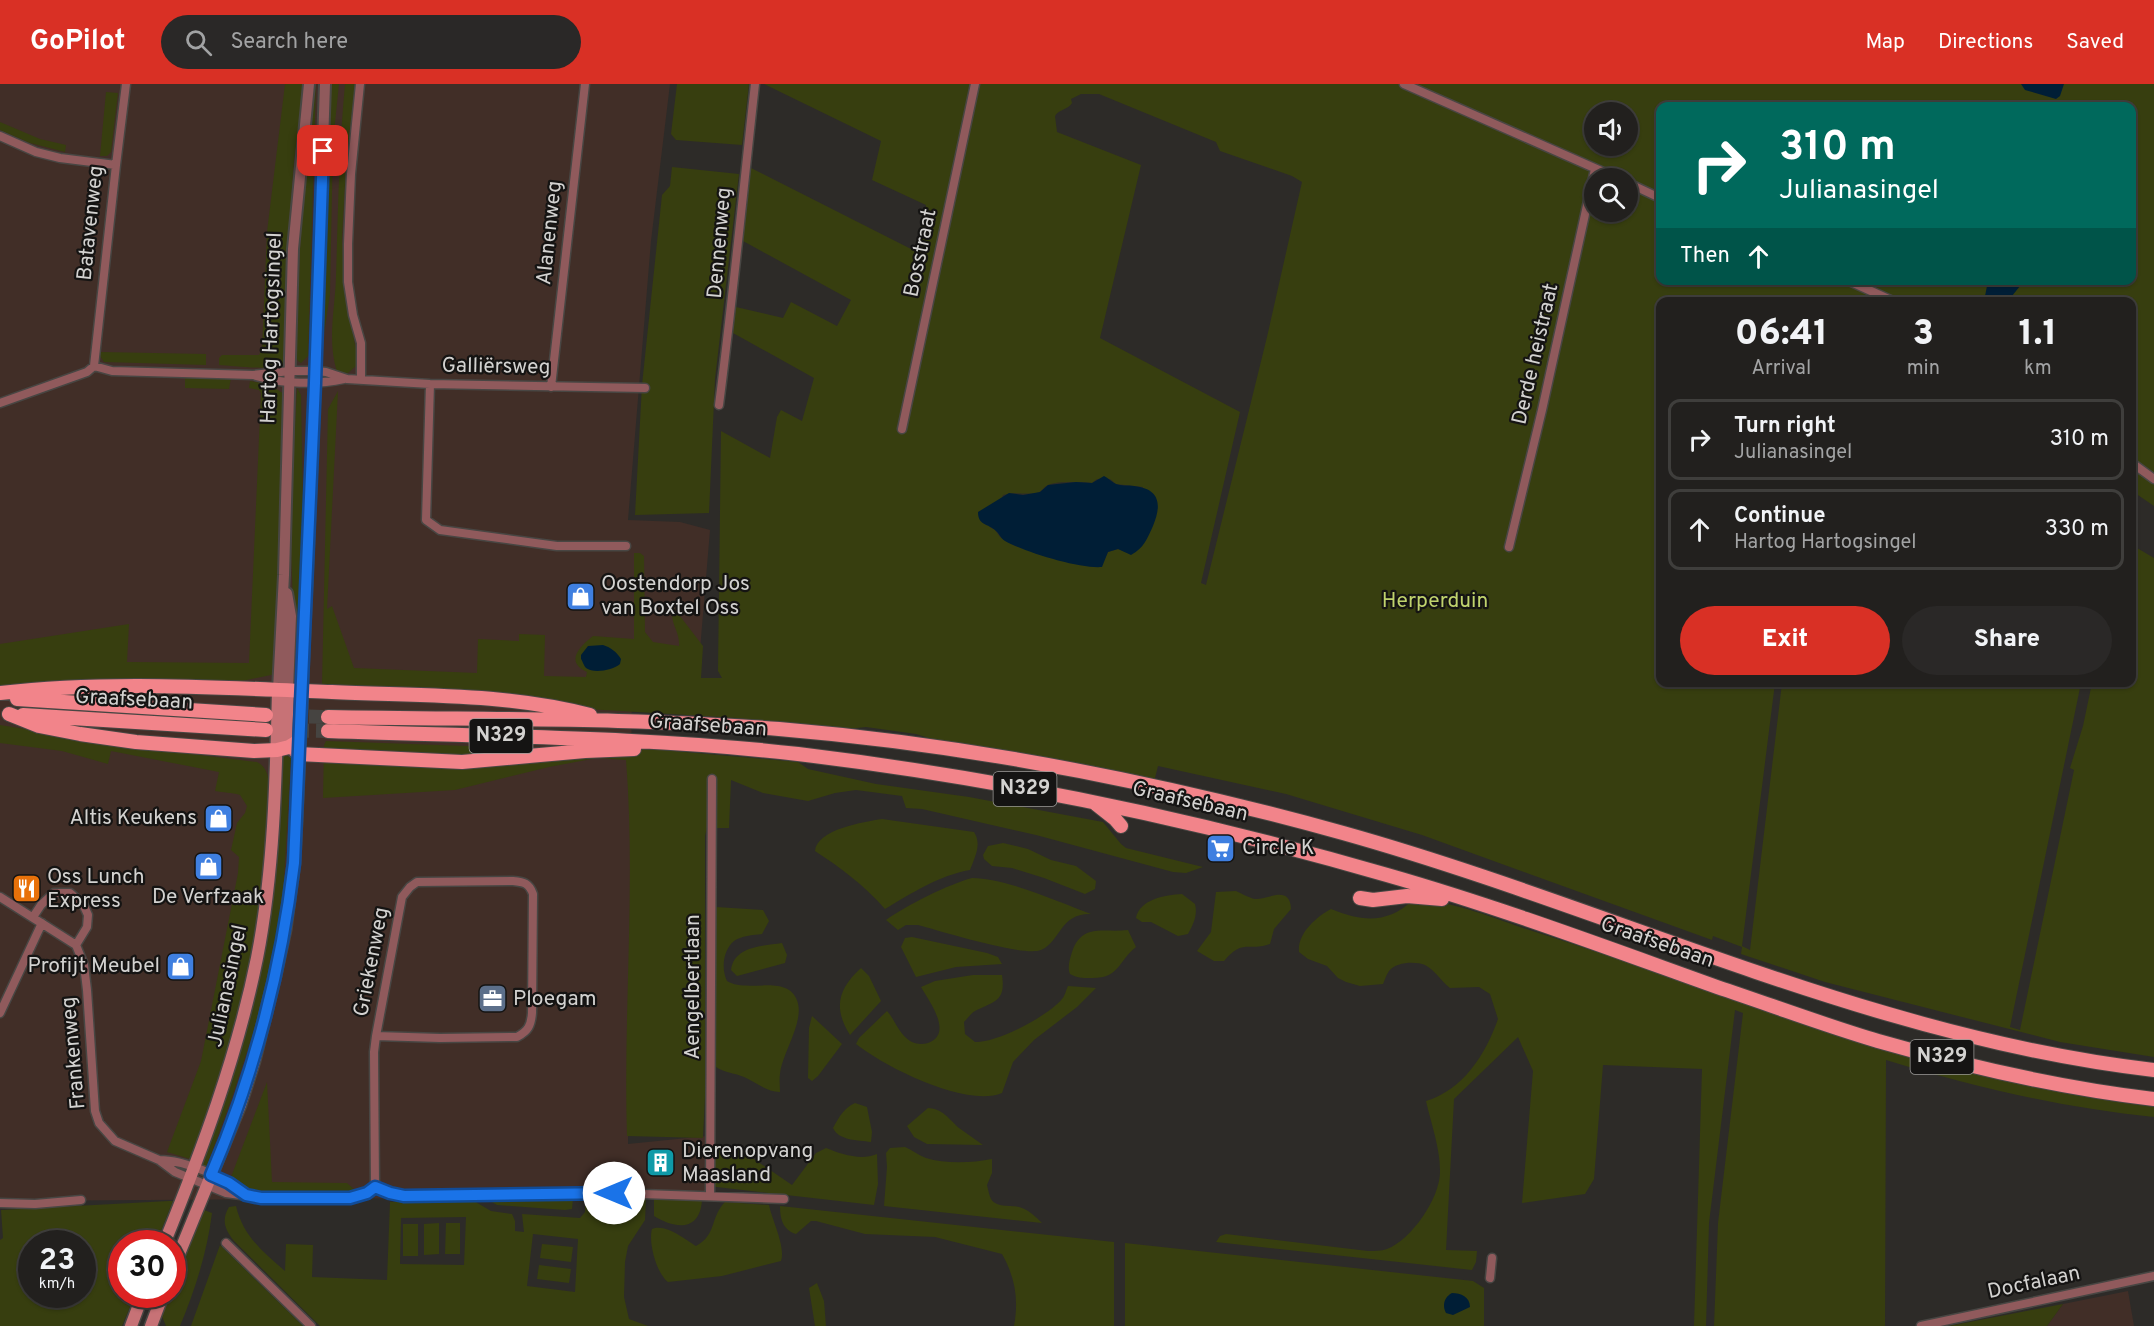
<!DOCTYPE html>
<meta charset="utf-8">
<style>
body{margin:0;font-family:Overpass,sans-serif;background:#2a2827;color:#f1f3f6;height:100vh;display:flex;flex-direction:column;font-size:22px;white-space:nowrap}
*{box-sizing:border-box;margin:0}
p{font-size:20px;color:#a2a3a4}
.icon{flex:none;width:33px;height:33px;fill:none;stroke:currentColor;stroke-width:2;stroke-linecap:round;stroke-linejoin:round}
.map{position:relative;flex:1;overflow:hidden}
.details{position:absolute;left:1656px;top:213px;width:480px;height:390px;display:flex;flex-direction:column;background:#22201e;border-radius:12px;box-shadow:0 2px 4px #0004,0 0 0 2px #3f3e3c}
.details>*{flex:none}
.banner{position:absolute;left:1656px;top:18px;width:480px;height:183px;border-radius:12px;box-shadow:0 2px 4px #0004,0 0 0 2px #3f3e3c;background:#00695c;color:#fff;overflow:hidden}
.controls{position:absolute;left:1584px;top:18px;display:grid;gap:12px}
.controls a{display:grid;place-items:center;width:54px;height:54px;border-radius:50%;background:#22201e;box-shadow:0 2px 4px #0004,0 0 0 2px #3f3e3c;font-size:30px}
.speed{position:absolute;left:18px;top:1146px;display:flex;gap:12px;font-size:30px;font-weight:700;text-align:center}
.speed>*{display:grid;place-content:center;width:78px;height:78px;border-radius:50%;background:#22201e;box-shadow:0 2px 4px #0004,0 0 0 2px #3f3e3c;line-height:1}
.speed small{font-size:15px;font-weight:400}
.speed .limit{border:9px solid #d22;background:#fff;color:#111}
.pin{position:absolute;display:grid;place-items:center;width:51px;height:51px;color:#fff;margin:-26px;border-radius:12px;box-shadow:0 3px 9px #0006}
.me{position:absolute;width:66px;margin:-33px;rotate:270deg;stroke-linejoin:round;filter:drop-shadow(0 0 4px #0008)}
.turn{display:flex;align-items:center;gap:21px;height:126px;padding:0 24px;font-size:27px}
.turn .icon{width:78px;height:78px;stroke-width:2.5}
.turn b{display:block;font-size:42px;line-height:51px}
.then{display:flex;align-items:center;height:57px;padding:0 24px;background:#0003;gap:12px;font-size:22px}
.eta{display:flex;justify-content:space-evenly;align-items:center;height:102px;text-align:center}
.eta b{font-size:36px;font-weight:800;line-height:42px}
.cta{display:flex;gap:12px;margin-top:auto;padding:12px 24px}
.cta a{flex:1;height:69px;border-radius:36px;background:#d93025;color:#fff;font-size:24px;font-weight:800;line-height:69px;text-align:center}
.cta a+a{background:#2a2827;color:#f1f3f6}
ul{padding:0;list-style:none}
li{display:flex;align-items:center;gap:18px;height:81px;margin:0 12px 9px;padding:0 12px;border:3px solid #3f3e3c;border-radius:12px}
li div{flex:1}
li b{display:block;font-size:22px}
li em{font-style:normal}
header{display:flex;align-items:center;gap:36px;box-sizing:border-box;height:84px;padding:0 30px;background:#d93025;color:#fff}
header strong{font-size:28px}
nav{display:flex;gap:33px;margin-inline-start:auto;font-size:21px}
.search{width:420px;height:54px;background:#2a2827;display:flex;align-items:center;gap:15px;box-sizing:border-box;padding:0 21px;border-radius:33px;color:#a2a3a4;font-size:22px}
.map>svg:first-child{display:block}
</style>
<header>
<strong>GoPilot</strong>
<div class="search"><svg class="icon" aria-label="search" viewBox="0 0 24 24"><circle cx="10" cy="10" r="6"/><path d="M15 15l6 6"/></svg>Search here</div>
<nav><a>Map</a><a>Directions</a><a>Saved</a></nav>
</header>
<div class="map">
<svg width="2154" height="1242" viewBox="0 0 2154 1242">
<rect width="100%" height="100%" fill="#2d2b28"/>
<path fill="#412e27" d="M0,0H670L651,157L628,436L680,438L710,446L697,602L632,592L628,1060L707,1052L706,1112L0,1117Z
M2128,1207L2134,1242H2047L2063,1220Z"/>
<path fill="#373e0f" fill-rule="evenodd" d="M285,0H304L294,77L289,142L285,280C272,287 235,282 219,281V274L222,271H259L262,265L267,148Z
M313,0H316L308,272L301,279L298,277L296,273L301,139Z
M330,0H339L333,58L330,211L322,262L323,278L319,260Z
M345,0H355L346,82L342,153L344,207L357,270L356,282L348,289L337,288C327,256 335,226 336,193C338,128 339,64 345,0Z
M677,0H749L742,61L676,56L671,50Z
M764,0H971L899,340L907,345L942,170L979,0H2154V422L2132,407V218H1660V598L1775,599L1742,862L1750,866L1782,599H2081L2010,943L2020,946L2074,686L2070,684L2083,642L2092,599L2132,598V461L2154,474V973L2060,958L1825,898L1741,870L1742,863L1713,852L1712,856L1422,751L1286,710L1158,682L1154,698L948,660L916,650L866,643L838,646L737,634L570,624L437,605L322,600L328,325L338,307L327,525L332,522L354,584L477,589L478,555L519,557V550L545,551L544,592L586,593L587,588C563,577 582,561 593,552L634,555V469H640L644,472L645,548L653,558L679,562C680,546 669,540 673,523L703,562L701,594H722L718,587L721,347L770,374L777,333L781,326L802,337L814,294L733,249L736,223L783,234L791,218L837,242L851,216L743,157L751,84L915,167L926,121L872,96L881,57ZM1081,10H1099L1216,58L1220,67L1292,92L1302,98L1267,253L1206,501L1201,499L1240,328L1100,254L1141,81L1057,48L1055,32C1059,25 1068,26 1072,19L1071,15ZM1660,22H2132V196H1660ZM1594,28H1628V62H1594ZM1594,94H1628V128H1594ZM1097,395H1110L1116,400L1143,403L1131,470L1118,465L1108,468L1105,474L1015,462L1000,453L995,446L990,443L1003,411C1014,407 1025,411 1037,409C1042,408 1043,403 1048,401C1057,397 1082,398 1092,399Z
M106,8L118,9L111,68L107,72H100Z
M0,38L40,55L66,61L65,68L30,59L0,46Z
M672,83L739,90L715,295L709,429L635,431L642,301L662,111L670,102Z
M100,268L206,270V281L104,278L100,272Z
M185,292L231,294L229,305L185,304Z
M250,297L269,300L284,310L276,590L242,597L209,600L0,603V560L129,540L127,578L249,579L261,309L259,306L249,304Z
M297,304L301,311L303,429L298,560L299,604H293L295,575L290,438Z
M0,641L143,664L257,678C274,686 268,711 268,728C266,850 232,961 190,1075L167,1068L201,977L238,789L239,773L231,766L237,739L245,729L247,722L240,711C231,708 224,709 215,707L219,688L111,667L108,680L62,667L0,659Z
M326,657L526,664L651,665L798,678L808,685L876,700L969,713L1103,738L1121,760L1126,764L1203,783L1186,789L1173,788L1036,751L922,725L906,724L902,712L856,706L835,709L808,717L763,709L731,696L729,744H715L716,692H709L708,739L705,752V1013L703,1054L627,1052C623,927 636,801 626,676L597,674L549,683L455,706L323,714L324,661Z
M282,669L291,674L281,846L253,949L232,1013L206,1084L199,1081L231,999L246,939Z
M882,735L974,748C982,760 975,773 970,786C940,791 910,810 885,825C864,801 841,784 815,767C817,745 864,738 882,735Z
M1003,759L1028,765L1051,776L1076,782L1096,797L1095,805L1085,810L1044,794L1012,784L992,782L984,775L983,771L988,762Z
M972,794C1006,794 1059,818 1091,830C1060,829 1061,857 1041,866C1023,873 941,847 918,841H906L898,846L886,836C905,822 949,800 972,794Z
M1236,807C1241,809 1249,814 1255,815C1267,816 1290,800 1291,825L1274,845L1270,860C1247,868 1244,854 1224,877H1214L1197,867L1211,848L1216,808Z
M1182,810L1195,820C1198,831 1193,841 1188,850L1178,852L1151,838H1142L1136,834C1140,815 1165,811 1182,810Z
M1413,816C1450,816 1488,832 1523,844C1580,862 1638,882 1695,902C1844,955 1996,1003 2154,1023V1033C2063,1024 1973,1003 1886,976L1885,1242H1714L1718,1139L1743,929L1735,926L1709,1139L1706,1242H1694L1702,985L1603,981L1594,1095L1585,1110L1522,1119L1533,987L1518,953L1454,1015L1446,1166L1477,1167L1476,1178L1472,1186L1216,1158L1220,1152L1226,1150L1368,1167C1375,1167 1381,1167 1387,1165C1412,1155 1441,1113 1440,1086C1440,1064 1431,1039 1426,1017C1463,1006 1486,970 1498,935L1490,910L1479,903L1450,904C1441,897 1435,886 1425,881C1415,877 1396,878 1389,887C1386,891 1385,896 1383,900L1360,902L1346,898L1338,894L1327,882L1308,875L1299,868C1297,850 1316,833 1331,825C1363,838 1387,840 1413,816Z
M716,823L763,826L769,837L762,850C753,851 741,852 734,857C723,866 721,885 727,897C745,909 785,891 796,914C807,935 782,968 780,990C779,996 780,1002 780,1008C766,1008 756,998 744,993C735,989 725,989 716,983Z
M1128,846L1136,863C1117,878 1120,895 1090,894C1082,894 1077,894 1070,890C1067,883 1070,875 1072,868C1082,839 1103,849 1128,846Z
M912,853L987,869L998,873L1002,880L956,883L916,893L901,863L905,854Z
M782,859L787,871L785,879L737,892L731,886C734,862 763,862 782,859Z
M861,884L869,892L881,917L850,951C833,924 838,905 861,884Z
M973,891H1002C1006,918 994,917 975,927C971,929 968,934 964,938L965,950L975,958C997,959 1048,932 1062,915C1065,912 1066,906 1068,902L1096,904L1077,923L1034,956L1013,978L1002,1009C966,1024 885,983 856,960L859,954L887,927C895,936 899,950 910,957C915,960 922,961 928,959C954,950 929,917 921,903L935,897Z
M812,932L842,960L818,992L812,997L808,994L809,944Z
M267,998L272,1098L342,1099H347L355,1106C341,1114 278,1113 261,1111C250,1110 240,1103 232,1097L231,1093Z
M855,1019L867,1023L872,1048L871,1058C858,1056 839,1057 833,1044C839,1033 844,1024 855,1019Z
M928,1024C943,1025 948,1034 959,1044C967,1050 975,1055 983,1061L927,1060L914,1053L907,1042Z
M905,1063C912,1066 918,1071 926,1074C945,1080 972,1079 992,1075V1089L987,1101C988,1105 989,1111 991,1115C997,1125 1013,1120 1022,1124C1030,1127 1036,1133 1042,1139L884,1122L887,1083L886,1069L890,1064Z
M826,1064C841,1070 861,1077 877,1070L878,1100L874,1121L708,1102L709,1086L720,1065H739L792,1101L816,1069Z
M573,1115L572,1125L565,1126L497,1121L490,1117Z
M585,1115H646L645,1136L628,1162L625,1178L624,1213L629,1235L648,1242H320L234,1157C225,1146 221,1136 229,1123L236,1122C243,1152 263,1168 285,1187L286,1160L313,1161L312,1193L387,1196L390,1118L474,1117L491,1127L512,1130L515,1137V1147L524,1148L522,1130L580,1134L585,1128ZM466,1133L464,1181L400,1180L401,1134ZM533,1150L578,1155L575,1208L527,1202Z
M654,1115L702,1116C700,1148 675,1145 654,1132Z
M169,1117H173L156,1159L122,1160V1210L135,1211L122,1242H0V1156L3,1154L1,1126ZM32,1160H82V1210H32Z
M725,1118L769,1121C772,1136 786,1163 781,1177L722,1192L668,1198C657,1190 648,1159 652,1145C665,1139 685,1155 696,1162C717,1151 710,1133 725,1118Z
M780,1122L1114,1158V1242H1014C1019,1215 1015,1193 1002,1170L935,1153L865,1150L816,1137H811L796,1150C783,1146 780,1135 780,1122Z
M204,1126L212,1129C207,1169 195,1206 180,1242H166L161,1230L169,1211L172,1210L173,1202Z
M439,1139V1170L424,1171V1140Z
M446,1139H460V1170H445Z
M403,1140H418V1172H403Z
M1125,1159L1473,1197L1484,1204V1242H1125Z
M542,1160L573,1163L571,1178L540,1174Z
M220,1161L303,1242H191Z
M539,1181L571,1185L569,1199L537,1195Z
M817,1199L824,1217L826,1242H815L809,1204Z
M2063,1220L2047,1242H1948L1954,1241Z"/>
<path fill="#001e36" d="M2021,0H2064L2060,12L2056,15L2025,6Z
M1988,197H2020V202L2008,217H1984Z
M1104,392C1108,394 1112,398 1116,400C1121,402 1128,401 1134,402C1160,405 1162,420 1153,442C1147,455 1144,464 1131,471L1118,465L1108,468L1102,483C1080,485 1025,468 1005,457C1000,454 1000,450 996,447C988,439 978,442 978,428L1009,409L1023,411L1040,408L1048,401L1076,398L1092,399Z
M603,561C610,563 617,568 621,575L620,580C613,586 594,590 586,584C584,582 582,576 581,575V571L588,562Z
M1452,1209C1461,1209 1470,1213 1470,1223L1453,1231L1446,1229C1442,1222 1444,1213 1452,1209Z"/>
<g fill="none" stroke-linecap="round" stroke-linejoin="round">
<path stroke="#464441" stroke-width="14" stroke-dasharray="14 7" stroke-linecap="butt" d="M288,632L328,633
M274,646L328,647"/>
<defs>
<path id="minor" d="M360,0L351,90L348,160V198L353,231L361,259V296
M1404,0L1617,94
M0,52L36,68L60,74L116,81
M1628,99L1660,114
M1847,196L1895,218
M94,282L116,81L126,0
M256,292C283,300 317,301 344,295
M430,300L426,436L440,446L557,462H626
M551,303L585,0
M0,319L87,288L94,282L112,287L253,291L290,287H316L326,288L347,295L430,300L645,304
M719,321C733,214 743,107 755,0
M902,345L975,0
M2132,379L2154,395
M1509,463L1542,326L1595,85
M0,813L76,861L84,881L87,906L95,1027L99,1039L115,1057L159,1076L175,1088L226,1109L261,1114H350L367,1109L375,1103
M33,833L41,821L54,809H70L83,820L88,831L87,843L76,861
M0,929L42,839
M159,1076C184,1076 228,1094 246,1111
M375,1103L374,968L376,952L402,813L410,803L417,798L513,797C524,798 529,799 533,810L532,929C531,942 528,947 517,953L440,954L376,952
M375,1103L390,1109L404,1112L614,1109L784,1115
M710,1112L712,695
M0,1119L35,1120L81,1116
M226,1159L311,1242
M1490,1194L1492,1174
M1921,1242L2154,1192"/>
<path id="tertiary" d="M287,509L291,532L288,606
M278,606L284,491L293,165L309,0
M302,607L315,299L325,0"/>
<path id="secondary" d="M288,606L286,656L295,668
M164,1160C202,1066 237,973 257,874C274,788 276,693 278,606
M172,1187L240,1021L254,977L275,892L285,846L294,779L302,607
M131,1242L143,1210
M151,1242L163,1210"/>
<path id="primary" d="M0,609C110,596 221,604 332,608C418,612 506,609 590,631
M17,615L266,631
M9,630L39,642L80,650L136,658L254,667L277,666L289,663L299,657
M23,631L266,646
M328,633C478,636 629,633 779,645C970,661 1159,698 1343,749C1614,825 1872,954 2154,986
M328,647C484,653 642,652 798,670C997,694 1195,735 1387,791C1499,823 1608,864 1717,903C1771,921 1824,941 1878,957C1969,983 2060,1004 2154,1015
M298,670L462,678L585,667L634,665
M1096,720L1115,735L1121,742
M1360,814L1373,816L1407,812L1442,815"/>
</defs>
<use href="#minor" stroke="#484643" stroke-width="11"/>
<use href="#tertiary" stroke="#484643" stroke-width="14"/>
<use href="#secondary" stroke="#484643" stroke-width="15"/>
<use href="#primary" stroke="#484643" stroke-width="16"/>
<use href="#minor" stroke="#905a5c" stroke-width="8"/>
<use href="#tertiary" stroke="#905a5c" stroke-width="10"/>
<use href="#secondary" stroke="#c77276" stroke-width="12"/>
<use href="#primary" stroke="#f2848a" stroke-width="14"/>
</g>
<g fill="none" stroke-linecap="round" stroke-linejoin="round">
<defs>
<path id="route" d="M323,67L315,299L294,779C281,887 254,991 211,1091L229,1099L246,1111L261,1114H350L367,1109L375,1103L390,1109L404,1112L614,1109"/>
</defs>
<use href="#route" stroke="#114b97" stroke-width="15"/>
<use href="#route" stroke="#1a73e8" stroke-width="10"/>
</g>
<defs>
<symbol id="shop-square" viewBox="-11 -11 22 22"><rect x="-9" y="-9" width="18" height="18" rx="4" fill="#3f7fe0" stroke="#151413"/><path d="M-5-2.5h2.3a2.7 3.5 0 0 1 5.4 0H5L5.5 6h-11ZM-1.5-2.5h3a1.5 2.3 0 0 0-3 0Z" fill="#fff"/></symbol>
<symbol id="supermarket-square" viewBox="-11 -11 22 22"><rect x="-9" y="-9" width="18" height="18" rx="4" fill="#3f7fe0" stroke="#151413"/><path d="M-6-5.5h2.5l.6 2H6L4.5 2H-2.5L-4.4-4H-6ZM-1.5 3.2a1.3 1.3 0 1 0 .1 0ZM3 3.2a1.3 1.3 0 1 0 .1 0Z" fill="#fff"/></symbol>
<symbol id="restaurant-square" viewBox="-11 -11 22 22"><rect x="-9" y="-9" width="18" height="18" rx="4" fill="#e8710a" stroke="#151413"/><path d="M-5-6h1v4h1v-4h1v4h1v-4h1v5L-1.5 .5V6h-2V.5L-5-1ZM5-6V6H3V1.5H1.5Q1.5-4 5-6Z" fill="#fff"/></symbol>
<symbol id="office-square" viewBox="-11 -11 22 22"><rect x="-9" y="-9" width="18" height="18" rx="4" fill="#5c6f8a" stroke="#151413"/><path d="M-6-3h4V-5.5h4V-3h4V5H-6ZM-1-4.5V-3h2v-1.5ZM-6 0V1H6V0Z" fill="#fff"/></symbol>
<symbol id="building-square" viewBox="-11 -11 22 22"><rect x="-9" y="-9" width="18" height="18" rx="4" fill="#0f9aa8" stroke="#151413"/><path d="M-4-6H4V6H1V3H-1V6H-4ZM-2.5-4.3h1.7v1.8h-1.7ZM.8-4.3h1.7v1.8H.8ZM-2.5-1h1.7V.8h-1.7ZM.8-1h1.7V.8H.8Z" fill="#fff"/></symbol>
</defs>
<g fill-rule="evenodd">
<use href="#shop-square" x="564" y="496" width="33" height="33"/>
<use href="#shop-square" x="202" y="718" width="33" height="33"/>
<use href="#supermarket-square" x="1204" y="748" width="33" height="33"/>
<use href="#shop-square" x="192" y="766" width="33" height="33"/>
<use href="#restaurant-square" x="10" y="788" width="33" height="33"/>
<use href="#shop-square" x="164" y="866" width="33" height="33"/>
<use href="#office-square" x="476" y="898" width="33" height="33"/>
<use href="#building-square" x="644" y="1062" width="33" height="33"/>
</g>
<g text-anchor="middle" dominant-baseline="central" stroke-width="4.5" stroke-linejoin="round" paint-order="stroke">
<g fill="#151413" stroke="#9a9997" stroke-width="1.5">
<rect x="469.5" y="635" width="63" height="34" rx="4.5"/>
<rect x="993.5" y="688" width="63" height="34" rx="4.5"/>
<rect x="1910.5" y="956" width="63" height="34" rx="4.5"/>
</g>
<g font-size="20" font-weight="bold" fill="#d3d2d0">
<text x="501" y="652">N329</text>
<text x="1025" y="705">N329</text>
<text x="1942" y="973">N329</text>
</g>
<g font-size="21" fill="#d3d2d0" stroke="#151413">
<text transform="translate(91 139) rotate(-84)">Batavenweg</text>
<text transform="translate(550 149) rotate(-84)">Alanenweg</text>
<text transform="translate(720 159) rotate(-85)">Dennenweg</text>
<text transform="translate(921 169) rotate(-78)">Bosstraat</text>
<text transform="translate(272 244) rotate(-88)">Hartog Hartogsingel</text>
<text transform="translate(1536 270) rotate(-77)">Derde heistraat</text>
<text transform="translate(496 283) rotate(1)">Galliërsweg</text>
<text transform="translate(134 616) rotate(3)">Graafsebaan</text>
<text transform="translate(708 642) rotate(4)">Graafsebaan</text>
<text transform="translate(1190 718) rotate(13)">Graafsebaan</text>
<text transform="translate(1657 859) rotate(19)">Graafsebaan</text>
<text transform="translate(372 878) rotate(-79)">Griekenweg</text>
<text transform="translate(228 902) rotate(-78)">Julianasingel</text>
<text transform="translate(693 903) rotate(-90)">Aengelbertlaan</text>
<text transform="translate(74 969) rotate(-95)">Frankenweg</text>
<text transform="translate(2034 1199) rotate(-12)">Docfalaan</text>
</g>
<g font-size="21" fill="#d3d2d0" stroke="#151413" text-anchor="start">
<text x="601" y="500">Oostendorp Jos<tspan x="601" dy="24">van Boxtel Oss</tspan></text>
<text x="197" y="734" text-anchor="end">Altis Keukens</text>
<text x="1242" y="764">Circle K</text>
<text x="47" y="793">Oss Lunch<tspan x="47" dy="24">Express</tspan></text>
<text x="208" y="813" text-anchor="middle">De Verfzaak</text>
<text x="160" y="882" text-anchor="end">Profijt Meubel</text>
<text x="513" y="915">Ploegam</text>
<text x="682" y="1067">Dierenopvang<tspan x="682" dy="24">Maasland</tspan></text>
</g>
<g font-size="21" fill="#c0d36d" stroke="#151413">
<text x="1435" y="517">Herperduin</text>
</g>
</g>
</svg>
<div class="controls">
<a><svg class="icon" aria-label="sound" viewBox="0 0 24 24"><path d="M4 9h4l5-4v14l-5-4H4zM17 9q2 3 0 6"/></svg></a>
<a><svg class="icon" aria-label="search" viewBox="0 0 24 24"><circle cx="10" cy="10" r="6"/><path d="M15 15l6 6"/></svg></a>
</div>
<div class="speed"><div>23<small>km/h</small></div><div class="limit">30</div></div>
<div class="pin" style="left:323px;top:67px;background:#d93025"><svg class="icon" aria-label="arrive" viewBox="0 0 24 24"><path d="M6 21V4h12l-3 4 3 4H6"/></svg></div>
<svg class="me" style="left:614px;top:1109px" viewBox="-20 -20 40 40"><circle r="19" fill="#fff"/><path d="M0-13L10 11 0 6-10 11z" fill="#1a73e8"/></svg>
<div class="banner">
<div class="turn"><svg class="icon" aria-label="right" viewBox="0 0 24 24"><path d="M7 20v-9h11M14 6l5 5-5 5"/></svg><div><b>310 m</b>Julianasingel</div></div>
<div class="then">Then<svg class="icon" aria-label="ahead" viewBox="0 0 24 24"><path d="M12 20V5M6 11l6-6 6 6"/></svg></div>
</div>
<section class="details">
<div class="eta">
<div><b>06:41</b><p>Arrival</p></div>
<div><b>3</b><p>min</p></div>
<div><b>1.1</b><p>km</p></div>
</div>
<ul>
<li><svg class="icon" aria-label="right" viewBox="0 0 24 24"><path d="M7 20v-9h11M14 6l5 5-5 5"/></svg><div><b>Turn right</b><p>Julianasingel</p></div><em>310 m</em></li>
<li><svg class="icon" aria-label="ahead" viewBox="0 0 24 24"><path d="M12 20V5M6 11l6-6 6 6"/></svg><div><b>Continue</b><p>Hartog Hartogsingel</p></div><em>330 m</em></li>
</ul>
<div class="cta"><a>Exit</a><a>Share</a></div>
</section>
</div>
